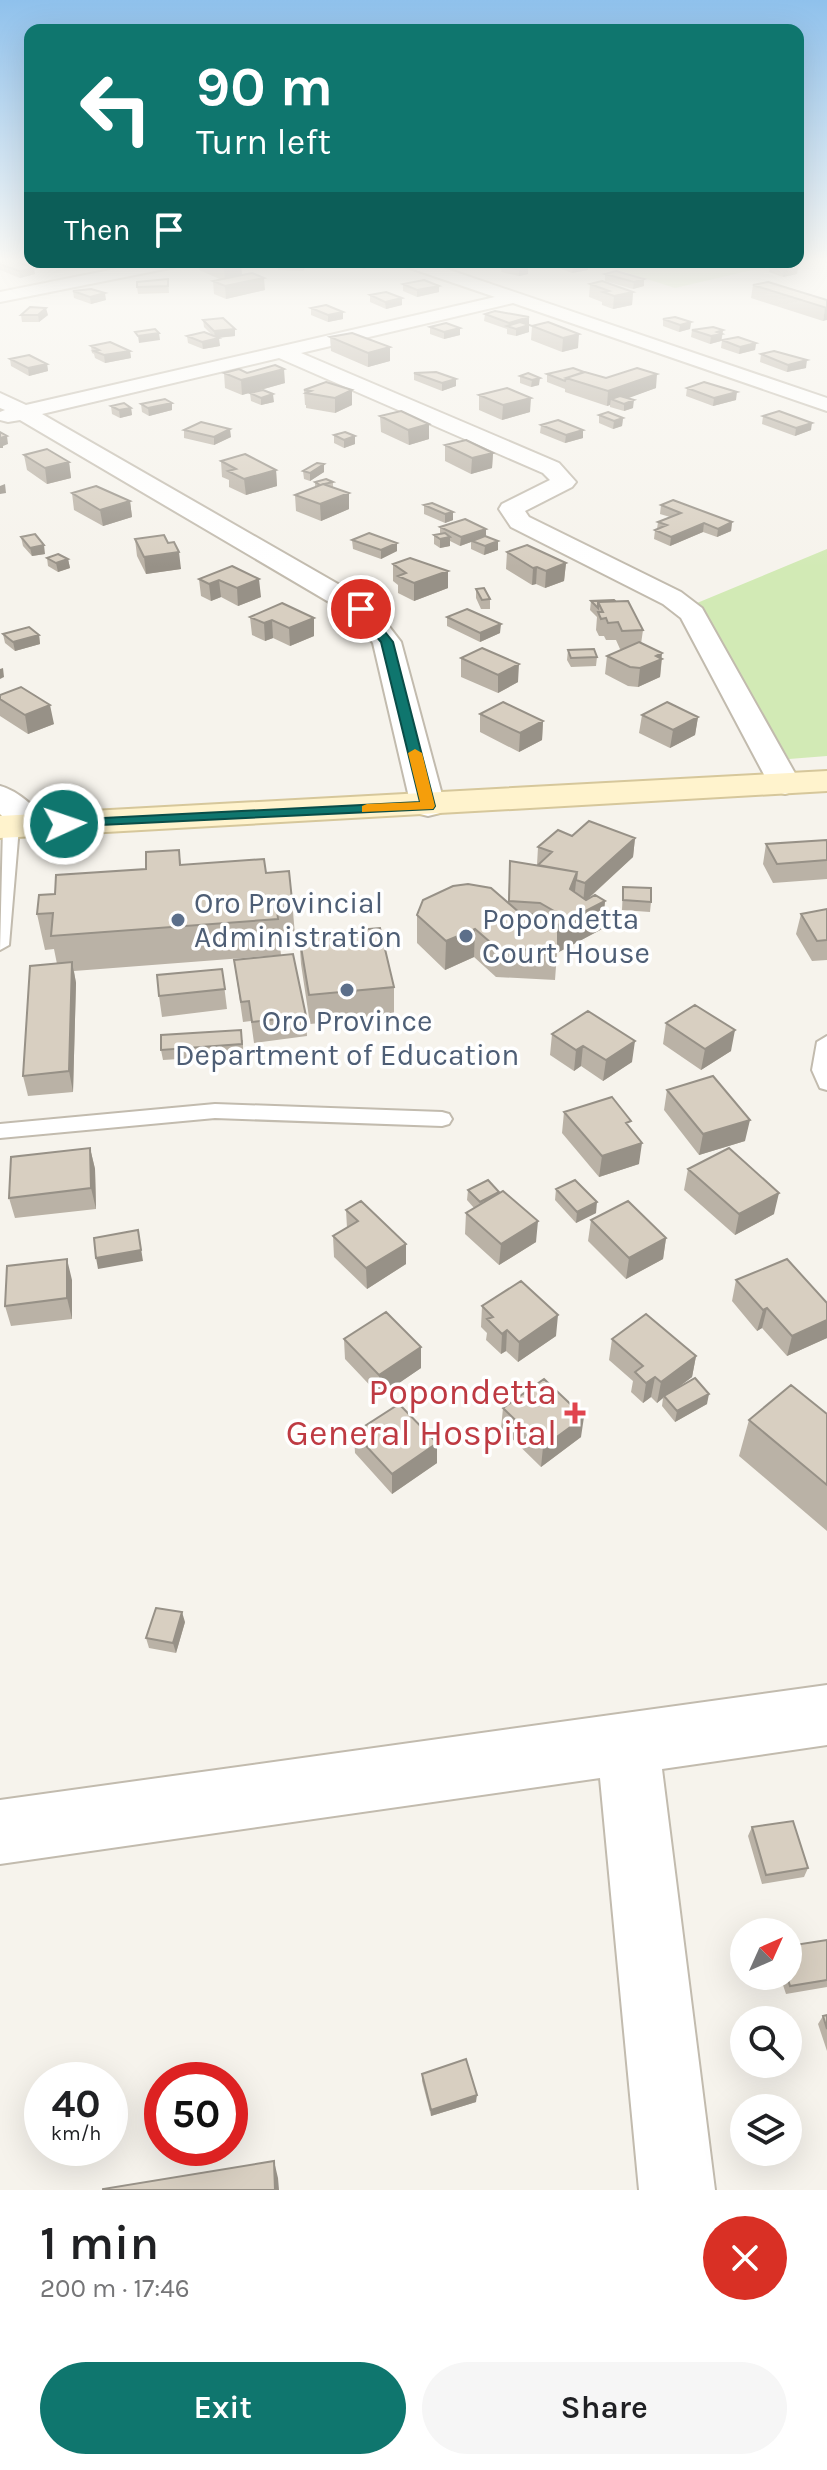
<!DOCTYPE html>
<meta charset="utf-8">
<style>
body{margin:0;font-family:Karla,sans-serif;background:#f6f6f6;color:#202124;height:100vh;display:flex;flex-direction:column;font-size:30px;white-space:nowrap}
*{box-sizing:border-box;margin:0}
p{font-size:26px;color:#757577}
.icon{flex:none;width:44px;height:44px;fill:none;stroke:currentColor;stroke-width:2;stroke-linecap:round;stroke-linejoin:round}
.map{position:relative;height:2190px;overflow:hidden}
.sheet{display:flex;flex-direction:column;background:#fff;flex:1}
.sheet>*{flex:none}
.hud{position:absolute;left:24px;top:24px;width:780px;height:244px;border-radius:16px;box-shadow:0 8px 32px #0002;background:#0f766e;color:#fff;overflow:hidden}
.needle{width:52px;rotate:45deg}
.buttons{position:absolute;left:730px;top:1918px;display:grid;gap:16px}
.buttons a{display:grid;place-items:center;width:72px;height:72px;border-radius:50%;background:#fff;box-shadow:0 8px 32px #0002;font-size:40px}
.speed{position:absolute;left:24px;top:2062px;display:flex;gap:16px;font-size:40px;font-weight:700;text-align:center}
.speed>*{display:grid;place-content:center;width:104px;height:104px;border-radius:50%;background:#fff;box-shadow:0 8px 32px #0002;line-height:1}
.speed small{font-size:20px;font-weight:400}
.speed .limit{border:12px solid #d22;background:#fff;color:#111}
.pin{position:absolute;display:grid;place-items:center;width:68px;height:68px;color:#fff;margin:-34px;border:4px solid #fff;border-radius:50%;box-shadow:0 2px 8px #0007}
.me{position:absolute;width:88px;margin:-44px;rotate:87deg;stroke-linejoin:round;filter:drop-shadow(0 0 6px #0008)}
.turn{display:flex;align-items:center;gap:28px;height:168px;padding:0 40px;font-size:36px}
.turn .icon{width:104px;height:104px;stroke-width:2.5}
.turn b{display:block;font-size:56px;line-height:68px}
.then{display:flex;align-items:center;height:76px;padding:0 40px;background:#0003;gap:16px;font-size:30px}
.round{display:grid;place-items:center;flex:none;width:84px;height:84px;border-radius:42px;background:#f6f6f6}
.headline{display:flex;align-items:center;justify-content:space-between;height:136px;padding:0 40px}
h1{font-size:48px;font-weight:600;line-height:60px}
.button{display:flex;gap:16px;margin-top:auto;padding:16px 40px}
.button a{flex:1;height:92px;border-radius:48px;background:#0f766e;color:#fff;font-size:32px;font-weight:600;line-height:92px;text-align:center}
.button a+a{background:#f6f6f6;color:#202124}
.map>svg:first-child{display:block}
</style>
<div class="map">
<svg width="827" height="2190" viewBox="0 0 827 2190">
<rect width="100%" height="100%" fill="#f6f3ec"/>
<path fill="#d2eab5" d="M594,262H786L675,288Z
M827,549V756L789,759L697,603Z"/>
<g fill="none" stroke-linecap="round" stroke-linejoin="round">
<defs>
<path id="lane" d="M11,822L19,827L9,945L0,950L3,827Z
M827,1036V1090L820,1088L812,1070L817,1042Z
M215,1104L442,1112L449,1114L452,1119L449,1124L442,1126L215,1118L0,1138V1124Z"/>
<path id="street" d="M150,262H183L175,267L0,302V292Z
M402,262H426L827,398V411L513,303L301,353L559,463L576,482L572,487L525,511L529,517L681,592L702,608L801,784L796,791L785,794L774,791L769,784L681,618L663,604L511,527L499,509L502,504L550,480L543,473L279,358L42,414L371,603L401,642L445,806L440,813L428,816L416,813L411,806L373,643L351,615L20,420L8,422L0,420V412L5,410L0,408V393L26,405L495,297L404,266Z
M0,786C19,791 39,810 50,826L45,833C24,838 15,828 0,814Z
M827,1685V1745L662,1769L715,2190H639L600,1778L0,1864V1800Z"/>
<path id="secondary" d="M827,771V791L0,838V816Z"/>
</defs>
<use href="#lane" stroke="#c2bbae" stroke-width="4"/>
<use href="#street" stroke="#c2bbae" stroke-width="4"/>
<use href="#secondary" stroke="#d6c79b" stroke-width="4"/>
<use href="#lane" fill="#fff" fill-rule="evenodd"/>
<use href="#street" fill="#fff" fill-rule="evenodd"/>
<use href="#secondary" fill="#fff3cd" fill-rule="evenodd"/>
</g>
<path fill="#bab2a6" d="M0,262L35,274L20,278L0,270Z
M198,262H234L241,265L242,275L265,290L226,299L214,294L213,281L222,280L199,270Z
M278,262H306V266L303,271L278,270Z
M346,262H381V265L363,269Z
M511,262L528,274L519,276L501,272L502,265Z
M549,262H584L588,264V270L572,273L549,264Z
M770,266L798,267L797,274L783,277L769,272Z
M616,271L644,286L633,289L605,281V274Z
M168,279L169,293L138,294L137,287Z
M403,284L439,292L417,297L403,291Z
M590,284L633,292L632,305L613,309L602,305V302L589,297Z
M753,285L827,300L823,321L751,298Z
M73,291L106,300L91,304L74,298Z
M370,295L402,305L386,309L370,302Z
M311,308L343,319L328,322L311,315Z
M485,314L529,317V332L516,336L507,334V329L484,321Z
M21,315H48L39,322H22Z
M663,319L691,322L690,329L679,332L663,326Z
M203,320L235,336L218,338L220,346L203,349L188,343L187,336L212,335L204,327Z
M548,322L578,348L562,352L531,340L532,326Z
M430,327L460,328V335L444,339L430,334Z
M692,330H723L722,338L721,341L710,344L691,337Z
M330,337L390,361L368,367L331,351Z
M722,340L756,343L755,350L739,354L721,348Z
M91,346L130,351L131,358L105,363L95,358L94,354L92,353Z
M761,354L806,368L787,372L760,362Z
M10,359L47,364L48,371L29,376L11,366Z
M584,372L606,378L656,388L627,398L633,408L624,411L610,407V405L607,406L565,392V389L547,382V374Z
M224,373H247L285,383L242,395L225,388Z
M414,373L456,386L442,391L414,380Z
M528,373L539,385L531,387L520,383V376Z
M687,388L736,400L713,406L686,396Z
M304,390H352V405L335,413L306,408V405H305Z
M250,393L274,402L261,405L251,401Z
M479,395L530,412L502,420L479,410Z
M172,403V410L149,416L142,412L141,404Z
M111,406L131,408L132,415L120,418L112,414Z
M599,415L623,418L622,426L613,429L599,423Z
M380,416L429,424V439L409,445L381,432Z
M763,416L811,430L795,436L762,424Z
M541,425L583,430V438L565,443L540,433Z
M184,430L231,437L214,445L184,438Z
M334,435L355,436V444L344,448L334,443Z
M445,445L493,453L492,468L471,474L445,461Z
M24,455L69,462L71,478L47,484L27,470Z
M221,461L276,470L277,486L246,495L229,487V480L222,477Z
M324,464V472L310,481L304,479L303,471Z
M315,482H333V487L349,509L321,521L296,511L295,495L315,487Z
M72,493L130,501L132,517L103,526L74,510Z
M432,503L453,520L445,523L424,514V505Z
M661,505L732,522L731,531L717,537L703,532L670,546L654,539L655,530L657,529L658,522L670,517L660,514Z
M440,527L486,536L498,550L484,555L471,549V542L460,546L450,541V546L440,548L434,544V535L440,534Z
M21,537L45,554L32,556L23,546Z
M135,539L168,543L181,569L146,574L137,556Z
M352,540L397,543V551L381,559L353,549Z
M507,552L566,563L564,581L545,588L536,584L532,585L506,569Z
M47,558L68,559L70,568L58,572L48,566Z
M393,564L448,571V588L414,601L398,593V585L393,581Z
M232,566L261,597L238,606L221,597L211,601L201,596L199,579Z
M476,589L490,599V609H481L476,598Z
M614,600L643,630L641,644L662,659L660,677L638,687L628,686L605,674L607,656L624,649H620L616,640H606L604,636H599L596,630L597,617L590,610L591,601Z
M250,617L314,618V636L290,646L273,638L265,641L252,635Z
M447,617L500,633L480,642L447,626Z
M3,634L39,635L40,644L15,651L5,643Z
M568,650L597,657L596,666L571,667L567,660Z
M461,658L518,682L498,693L461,677Z
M0,695L54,724L28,734L0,716Z
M480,714L543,721L542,740L519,752L480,732Z
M642,715L698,717L695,735L670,748L639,733Z
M572,836L635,838L633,857L588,899L605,901L602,929L557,953L555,980L496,977L474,957L445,970L417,943V915L508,903L510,861L537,865L538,847Z
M827,840V879L773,883L763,864L766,844Z
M179,850L181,865L266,873L292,900L295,935L279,936L281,955L74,971L76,983L73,1092L28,1096L23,1076L57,964L54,949L45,950L37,914L55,894L146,869Z
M623,887L651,902L650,912L622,910Z
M827,909V960L812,961L796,934L801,914Z
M299,935L394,987V1016L310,1024L301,964Z
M234,960L306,1016L307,1036L254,1043L251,1021L243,1022Z
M222,969L227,1009L162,1017L159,996Z
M666,1023L731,1051L701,1070L663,1044Z
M552,1034L632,1062L603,1081L581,1066L574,1071L550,1055Z
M243,1040V1055L163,1060L161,1050Z
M667,1090L745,1141L699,1155L664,1110Z
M564,1112L630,1128L639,1164L599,1177L562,1133Z
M90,1148L95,1169L96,1209L15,1218L9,1198Z
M688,1169L774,1214L735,1235L684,1190Z
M556,1189L596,1213L576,1223L555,1200Z
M468,1190L536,1242L499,1265L465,1234L466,1213L474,1208L467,1200Z
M346,1210L406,1264L367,1289L334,1257L333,1236L347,1228Z
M591,1220L666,1238L663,1259L626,1279L588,1241Z
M72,1280V1319L11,1326L5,1306Z
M736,1280L827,1303V1338L787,1356L762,1328L757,1331L732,1301Z
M482,1306L556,1336L518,1362L506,1351L501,1354L486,1340L487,1333L481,1327Z
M344,1339L421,1347V1368L380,1396L345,1359Z
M612,1339L696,1356L692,1377L675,1390L707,1404L675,1422L662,1406L663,1398L657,1403L651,1397L643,1403L631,1392L633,1381L609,1360Z
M503,1408L581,1437L541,1467L501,1428Z
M827,1414V1531L739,1456L749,1420Z
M354,1433L437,1463L392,1494L355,1453Z
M185,1622L176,1653L149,1648L146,1638Z
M752,1827L808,1868L804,1877L762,1884L748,1836Z
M827,1940V1987L786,1994L780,1976H788Z
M827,2015V2051L818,2024L823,2016Z
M422,2074L476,2102L431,2116L422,2081Z"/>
<path fill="#979187" d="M85,262H102V263L85,265Z
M303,262H306V266L303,271Z
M363,262H381V265L363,269Z
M588,264V270L572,273L573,266Z
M241,265L242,278L225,281L224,268Z
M528,267V274L519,276V270Z
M798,267L797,274L783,277L784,270Z
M34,268L35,274L20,278L19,271Z
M264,278L265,290L226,299L225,286Z
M644,279V286L633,289L634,282Z
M439,286V292L417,297V290Z
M633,292L632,305L613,309L614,296Z
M105,293L106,300L91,304L90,297Z
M402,298V305L386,309L385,302Z
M46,308L48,315L39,322L38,315Z
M825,308H827V320L823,321Z
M343,312V319L328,322V315Z
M529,317V324L509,327V323Z
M691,322L690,329L679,332L680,325Z
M529,325V332L516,336V329Z
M460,328V335L444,339V332Z
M235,329V336L215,338L214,331Z
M723,330L721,341L710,344L711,336L717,332Z
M159,333L160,340L139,343L138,336Z
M579,334L578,348L562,352L563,338Z
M219,338L220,346L203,349L202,342Z
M756,343L755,350L739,354L740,347Z
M390,347V361L368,367V353Z
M130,351L131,358L105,363L104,355Z
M807,360L806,368L787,372L788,365Z
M47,364L48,371L29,376L28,368Z
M284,369L285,383L242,395L241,380Z
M657,374L656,388L618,402L611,399L610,405L607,406L608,391Z
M540,378L539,385L531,387L532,380Z
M456,379V386L442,391V383Z
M352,390V405L335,413V398Z
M737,392L736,400L713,406L714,398Z
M273,394L274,402L261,405V398Z
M531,398L530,412L502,420L503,405Z
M634,400L633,408L624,411V404Z
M172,403V410L149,416L148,408Z
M131,408L132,415L120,418L119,410Z
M623,418L622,426L613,429L614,421Z
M812,423L811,430L795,436L796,428Z
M429,424V439L409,445L408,430Z
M230,429L231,437L214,445V437Z
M583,430V438L565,443L566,435Z
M7,436L8,444L3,446V448H0V438Z
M355,436V444L344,448V440Z
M493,453L492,468L471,474L472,458Z
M69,462L71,478L47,484L45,468Z
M324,464V472L310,481V473Z
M276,470L277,486L246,495L244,479Z
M5,484L6,493L0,494V486Z
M349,493V509L321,521L320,504Z
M130,501L132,517L103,526L100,510Z
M453,512V520L445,523V514Z
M732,522L731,531L717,537L718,529Z
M704,523L703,532L670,546L671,537Z
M486,529V537L472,541L471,542L460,546L461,537Z
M450,537V546L440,548V539Z
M498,541V550L484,555L485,546Z
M397,543V551L381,559V550Z
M44,545L45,554L32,556L30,548Z
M179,552L181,569L146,574L144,557Z
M68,559L70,568L58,572L56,563Z
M566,563L564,581L545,588L546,571Z
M537,567L536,584L532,585L533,568Z
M448,571V588L414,601V583Z
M259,579L261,597L238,606L237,588Z
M219,580L221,597L211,601L209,584Z
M314,618V636L290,646L289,628Z
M272,620L273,638L265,641L264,623Z
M501,624L500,633L480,642V633Z
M39,635L40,644L15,651L13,642Z
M662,653L660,677L638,687L640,668L656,656Z
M519,664L518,682L498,693V675Z
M3,668L4,677L0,679V669Z
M50,705L54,724L28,734L25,715Z
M698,717L695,735L670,748L673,730Z
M543,721L542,740L519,752L520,733Z
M635,838L633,857L583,903L585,883Z
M577,872L574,901L570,889Z
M605,901L602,929L557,953L558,925Z
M475,929L474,957L445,970L446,941Z
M72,962L76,983L73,1092L69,1071Z
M735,1030L731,1051L701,1070L705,1049Z
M635,1041L632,1062L603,1081L606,1060Z
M583,1046L581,1066L574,1071L576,1050Z
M750,1120L745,1141L699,1155L703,1134Z
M642,1143L639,1164L599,1177L602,1156Z
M90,1148L95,1169L96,1209L91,1188Z
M779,1193L774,1214L735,1235L739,1214Z
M597,1202L596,1213L576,1223L577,1212Z
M538,1221L536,1242L499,1265L501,1244Z
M138,1230L143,1261L98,1269L96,1258Z
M666,1238L663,1259L626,1279L629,1258Z
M406,1244V1264L367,1289L366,1268Z
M67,1259L72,1280V1319L67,1298Z
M767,1308L762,1328L757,1331L763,1310Z
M558,1315L556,1336L518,1362L519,1342Z
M827,1320V1338L787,1356L792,1336Z
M507,1330L506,1351L501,1354L502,1334Z
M421,1347V1368L380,1396L379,1375Z
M696,1356L692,1377L665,1397L664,1396L663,1398L657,1403L661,1382Z
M655,1377L651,1397L643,1403L646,1383Z
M709,1394L707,1404L675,1422L677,1411Z
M584,1417L581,1437L541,1467L543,1447Z
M437,1443V1463L392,1494V1474Z
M182,1612L185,1622L176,1653L173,1643Z
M477,2095L476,2102L431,2116V2110Z
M274,2161L278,2178L279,2190H275Z"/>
<path fill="#d8cfc1" stroke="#979187" stroke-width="2" d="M9,261H15L34,268L19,271L0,264V262Z
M209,262H234L241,265L224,268Z
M511,262L528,267L519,270L502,265Z
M562,262H584L588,264L573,266Z
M784,263L798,267L784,270L770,266Z
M616,271L644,279L634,282L605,274Z
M252,273L264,278L225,286L213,281Z
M168,279V286L137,287V282Z
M424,280L439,286L417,290L403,284Z
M602,281L633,292L614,296L603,292L609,291L590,284Z
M768,282L827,300V308L753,285Z
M91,289L105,293L90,297L73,291Z
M386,292L402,298L385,302L370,295Z
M326,305L343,312L328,315L311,308Z
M30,307L46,308L38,315H21Z
M495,311L529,317L509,323L485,314Z
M675,317L691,322L680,325L663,319Z
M223,318L235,329L214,331L203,320Z
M520,322L529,325L516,329L507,326Z
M548,322L579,334L563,338L532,326Z
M446,323L460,328L444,332L430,327Z
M713,327L723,330L717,332L722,334L711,336L692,330Z
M155,329L159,333L138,336L135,332Z
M204,332L219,338L202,342L187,336Z
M352,333L390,347L368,353L330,337Z
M738,337L756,343L740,347L722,340Z
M110,342L130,351L104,355L94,351L99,350L91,346Z
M774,351L807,360L788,365L761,354Z
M29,355L47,364L28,368L10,359Z
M275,365L284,369L241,380L224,373L239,369L247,373Z
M573,368L584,372L566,378L565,381L547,374Z
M637,368L657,374L608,391L566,378L585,372L606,378Z
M436,372L456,379L442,383L414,373Z
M528,373L540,378L532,380L520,376Z
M326,382L352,390L335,398L306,393L311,391L304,390Z
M704,382L737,392L714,398L687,388Z
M507,388L531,398L503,405L479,395Z
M263,390L273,394L261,398L250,393Z
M620,396L634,400L624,404L611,399Z
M165,399L172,403L148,408L141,404Z
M124,403L131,408L119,410L111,406Z
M401,411L429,424L408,430L380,416Z
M779,411L812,423L796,428L763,416Z
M608,412L623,418L614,421L599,415Z
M558,420L583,430L566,435L541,425Z
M201,422L230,429L214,437L184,430Z
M0,432L7,436L0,438Z
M345,432L355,436L344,440L334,435Z
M466,440L493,453L472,458L445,445Z
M47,449L69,462L45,468L24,455Z
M245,454L276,470L244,479L228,471L236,469L221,461Z
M317,463L324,464L310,473L303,471Z
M326,479L333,482L320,485L315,482Z
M323,484L349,493L320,504L295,495Z
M96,486L130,501L100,510L72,493Z
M673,500L732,522L718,529L704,523L671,537L655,530L667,525L658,522L681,513L661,505Z
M432,503L453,512L445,514L424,505Z
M465,519L486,529L461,537L440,527Z
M369,533L397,543L381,550L352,540Z
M445,533L450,537L440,539L434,535Z
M35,534L44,545L30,548L21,537Z
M164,535L168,543L174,542L179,552L144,557L135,539Z
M485,536L498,541L485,546L472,541Z
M527,545L566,563L546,571L537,567L533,568L507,552Z
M58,554L68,559L56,563L47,558Z
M410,558L448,571L414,583L398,576L406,573L393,564Z
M232,566L259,579L237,588L219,580L209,584L199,579Z
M484,588L490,599L482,600L476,589Z
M614,600L615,601L598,602V608L591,601Z
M628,601L643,630L622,631L618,622L608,623L606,618L601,619L598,612H603L598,602Z
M282,603L314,618L289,628L272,620L264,623L250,617Z
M467,609L501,624L480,633L447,617Z
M29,627L39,635L13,642L3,634Z
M639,642L662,653L656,656L662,659L640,668L630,667L607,656Z
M482,648L519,664L498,675L461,658Z
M594,649L597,657L571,658L568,650Z
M21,687L50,705L25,715L0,699V695Z
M503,702L543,721L520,733L480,714Z
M667,702L698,717L673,730L642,715Z
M589,821L635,838L585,883L576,880L577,872L538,865L552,852L538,847L558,830L572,836Z
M827,840V860L777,864L766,844Z
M179,850L180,865L264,859L266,873L289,871L292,900L276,901L278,919L51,936L53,913L37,914L39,895L55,894L56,875L146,869V852Z
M510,861L577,872L570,889L586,900L595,895L605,901L558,925V951L497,948L475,929L446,941L417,915L423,900L453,886L468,884L491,888L520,913L546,916L554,911L540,903L509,901Z
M623,887L651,888V902L623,900Z
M827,909V940L817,941L801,914Z
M380,928L394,987L309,995L299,935Z
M293,954L306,1016L252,1022L249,1001L241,1002L234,960Z
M72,962L69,1071L23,1076L30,966Z
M222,969L225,989L159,996L157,975Z
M695,1005L735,1030L705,1049L666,1023Z
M588,1011L635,1041L606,1060L583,1046L576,1050L552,1034Z
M241,1030L242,1044L161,1050V1035Z
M713,1076L750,1120L703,1134L667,1090Z
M612,1097L631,1121L626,1123L642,1143L602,1156L564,1112Z
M90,1148L91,1188L9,1198L11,1157Z
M729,1148L779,1193L739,1214L688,1169Z
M488,1180L499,1192L480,1202L468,1190Z
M575,1180L597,1202L577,1212L556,1189Z
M503,1191L538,1221L501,1244L466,1213Z
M361,1201L406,1244L366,1268L333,1236L358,1221L346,1210Z
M628,1201L666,1238L629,1258L591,1220Z
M138,1230L141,1250L96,1258L94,1238Z
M67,1259V1298L5,1306L7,1266Z
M787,1259L827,1303V1320L792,1336L767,1308L763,1310L736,1280Z
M521,1281L558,1315L519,1342L507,1330L502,1334L487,1319L493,1317L482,1306Z
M386,1312L421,1347L379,1375L344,1339Z
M646,1314L696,1356L661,1382L655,1377L646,1383L635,1372L643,1366L612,1339Z
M695,1378L709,1394L677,1411L664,1396Z
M544,1379L584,1417L543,1447L503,1408Z
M791,1385L827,1414V1485L749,1420Z
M399,1404L437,1443L392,1474L354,1433Z
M156,1608L182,1612L173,1643L146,1638Z
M793,1821L808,1868L766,1875L752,1827Z
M827,1940V1980L790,1986L787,1976H788V1946Z
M827,2015V2029L823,2016Z
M466,2059L477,2095L431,2110L422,2074Z
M274,2161L275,2190H103V2189Z"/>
<linearGradient id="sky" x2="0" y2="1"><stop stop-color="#8fc1ec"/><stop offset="0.46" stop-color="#fbfaf6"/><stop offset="1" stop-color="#fbfaf6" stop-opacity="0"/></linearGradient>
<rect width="827" height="567" fill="url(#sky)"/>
<path fill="#0f766e" stroke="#0a4d48" stroke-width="2" d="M356,607H365L393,642L435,806L433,809L59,827L56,824L64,820L420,802L381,642L356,612Z"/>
<path fill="#f59e0b" d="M415,749L422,753L435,806L433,809L362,812V806L367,804L420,802L408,753Z"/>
<g fill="#5c6f8a" stroke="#fff" stroke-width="3">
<circle cx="178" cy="920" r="8"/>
<circle cx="466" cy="936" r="8"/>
<circle cx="347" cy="990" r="8"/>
</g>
<path fill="#e0444e" stroke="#fff" stroke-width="3" d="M571 1401h8v8h8v8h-8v8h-8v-8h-8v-8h8z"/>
<g text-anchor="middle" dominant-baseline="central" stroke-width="7" stroke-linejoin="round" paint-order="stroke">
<g font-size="30" fill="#4e5e75" stroke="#fff" text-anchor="start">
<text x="194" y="903">Oro Provincial<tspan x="194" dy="34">Administration</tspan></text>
<text x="482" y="919">Popondetta<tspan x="482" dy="34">Court House</tspan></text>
<text x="347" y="1021" text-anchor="middle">Oro Province<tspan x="347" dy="34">Department of Education</tspan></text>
</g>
<g font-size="36" fill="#be3a42" stroke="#fff" text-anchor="end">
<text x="557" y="1392">Popondetta<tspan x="557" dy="41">General Hospital</tspan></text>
</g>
</g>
</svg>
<div class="buttons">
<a><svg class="needle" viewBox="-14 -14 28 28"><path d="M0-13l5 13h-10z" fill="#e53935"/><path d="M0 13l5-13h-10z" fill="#757577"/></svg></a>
<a><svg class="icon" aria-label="search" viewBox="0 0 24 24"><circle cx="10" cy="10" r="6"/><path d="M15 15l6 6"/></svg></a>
<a><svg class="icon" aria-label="layers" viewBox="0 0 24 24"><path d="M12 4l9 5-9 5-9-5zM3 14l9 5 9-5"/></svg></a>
</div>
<div class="speed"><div>40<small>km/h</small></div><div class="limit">50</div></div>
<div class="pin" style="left:361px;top:609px;background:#d93025"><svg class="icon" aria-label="arrive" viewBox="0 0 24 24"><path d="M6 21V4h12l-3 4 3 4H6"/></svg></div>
<svg class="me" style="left:64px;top:824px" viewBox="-20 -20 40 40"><circle r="17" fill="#0f766e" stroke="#fff" stroke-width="3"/><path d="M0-11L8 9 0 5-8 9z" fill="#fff"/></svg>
<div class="hud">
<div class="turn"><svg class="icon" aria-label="left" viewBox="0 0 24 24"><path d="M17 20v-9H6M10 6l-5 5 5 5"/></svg><div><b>90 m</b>Turn left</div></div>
<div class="then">Then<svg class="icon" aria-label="arrive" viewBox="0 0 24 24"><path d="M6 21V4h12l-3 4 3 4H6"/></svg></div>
</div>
</div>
<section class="sheet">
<div class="headline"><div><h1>1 min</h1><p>200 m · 17:46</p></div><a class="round" style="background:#d93025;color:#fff"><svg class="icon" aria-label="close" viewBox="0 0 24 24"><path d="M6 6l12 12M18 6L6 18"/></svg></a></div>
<div class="button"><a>Exit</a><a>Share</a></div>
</section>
